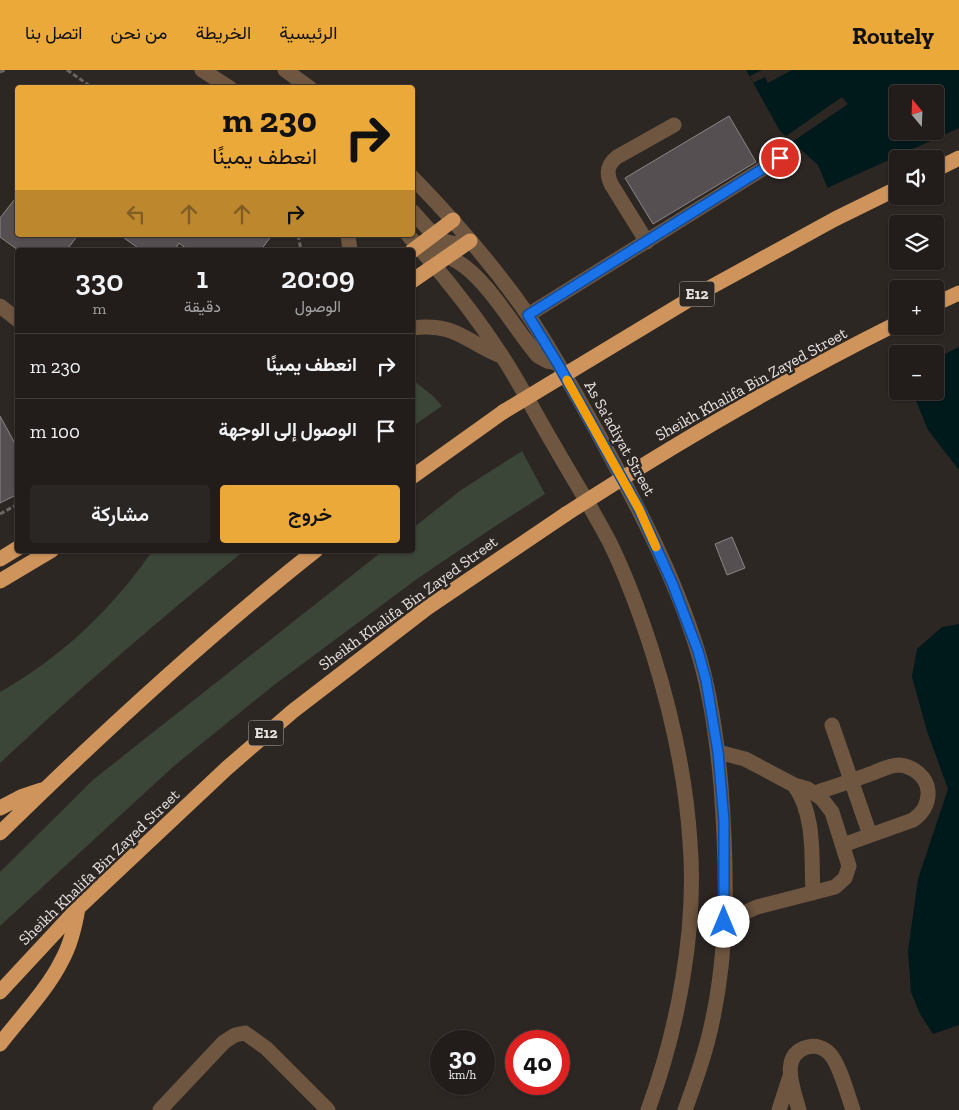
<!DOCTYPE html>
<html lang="ar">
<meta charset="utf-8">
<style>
body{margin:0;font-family:"Zilla Slab",Vazirmatn,serif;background:#2a2624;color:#f1f3f6;direction:rtl;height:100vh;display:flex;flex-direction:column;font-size:19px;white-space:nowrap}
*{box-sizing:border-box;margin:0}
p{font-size:16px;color:#a2a2a3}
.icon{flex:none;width:28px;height:28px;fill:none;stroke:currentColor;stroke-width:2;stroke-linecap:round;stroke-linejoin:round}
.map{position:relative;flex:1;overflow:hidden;direction:ltr}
.details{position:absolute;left:15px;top:178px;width:400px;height:305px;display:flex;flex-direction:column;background:#221d1b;border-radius:5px;box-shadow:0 1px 4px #0004,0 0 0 1px #3f3b3a;direction:rtl}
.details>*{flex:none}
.guide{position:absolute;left:15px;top:15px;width:400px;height:152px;border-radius:5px;box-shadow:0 1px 4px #0004,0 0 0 1px #3f3b3a;direction:rtl;background:#eba939;color:#111;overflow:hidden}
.needle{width:32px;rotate:341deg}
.controls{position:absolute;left:889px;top:15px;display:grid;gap:10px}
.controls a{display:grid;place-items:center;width:55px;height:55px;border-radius:5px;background:#221d1b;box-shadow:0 1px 4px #0004,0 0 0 1px #3f3b3a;font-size:25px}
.speed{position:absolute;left:430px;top:960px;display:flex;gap:10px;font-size:25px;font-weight:700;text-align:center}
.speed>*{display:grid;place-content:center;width:65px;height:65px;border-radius:50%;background:#221d1b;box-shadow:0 1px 4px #0004,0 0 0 1px #3f3b3a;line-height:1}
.speed small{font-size:12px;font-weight:400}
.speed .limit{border:8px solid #d22;background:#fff;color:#111}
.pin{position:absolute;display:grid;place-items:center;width:42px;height:42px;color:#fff;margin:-21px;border:2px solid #fff;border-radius:50%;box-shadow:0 1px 5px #0007}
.me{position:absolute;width:55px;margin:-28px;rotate:0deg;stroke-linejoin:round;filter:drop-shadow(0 0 4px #0008)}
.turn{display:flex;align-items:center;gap:18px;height:105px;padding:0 15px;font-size:22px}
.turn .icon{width:65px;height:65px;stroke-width:2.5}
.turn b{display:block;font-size:35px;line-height:42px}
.lanes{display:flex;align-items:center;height:48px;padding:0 15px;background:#0003;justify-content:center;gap:25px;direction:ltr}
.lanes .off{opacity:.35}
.eta{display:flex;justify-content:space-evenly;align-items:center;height:85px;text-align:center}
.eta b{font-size:30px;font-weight:600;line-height:35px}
.cta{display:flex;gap:10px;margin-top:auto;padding:10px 15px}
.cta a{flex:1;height:58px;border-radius:5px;background:#eba939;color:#111;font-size:20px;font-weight:600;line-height:58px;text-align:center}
.cta a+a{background:#2a2624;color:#f1f3f6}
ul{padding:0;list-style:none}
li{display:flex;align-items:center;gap:15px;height:65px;padding:0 15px;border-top:1px solid #3f3b3a}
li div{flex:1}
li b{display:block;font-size:19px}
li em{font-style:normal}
header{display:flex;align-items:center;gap:30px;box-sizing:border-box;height:70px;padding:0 25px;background:#eba939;color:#111}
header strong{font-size:24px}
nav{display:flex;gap:28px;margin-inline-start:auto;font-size:18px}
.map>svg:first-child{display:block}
</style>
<header>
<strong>Routely</strong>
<nav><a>الرئيسية</a><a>الخريطة</a><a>من نحن</a><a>اتصل بنا</a></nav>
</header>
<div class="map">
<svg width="959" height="1040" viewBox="0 0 959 1040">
<rect width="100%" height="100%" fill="#2d2724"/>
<path fill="#3b4538" d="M413,310L433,326L442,336L413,356Z
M522,381L545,424L491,459L417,509L274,615L174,696L0,856V802L94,709L384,480H412L413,458L461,420Z
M153,480H245C161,548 79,619 0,693V622C62,587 113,538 153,480Z"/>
<path fill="#00191b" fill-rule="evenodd" d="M746,0H959V400L928,360L912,321H935V284H898L897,286L818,95L780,61ZM898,24H935V61H898ZM898,89H935V126H898ZM898,154H935V191H898ZM898,219H935V256H898Z
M959,554V955L933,964L920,944L911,922L908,881L918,809L948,719L927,661L912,607L917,579L942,557Z"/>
<path fill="#2d2724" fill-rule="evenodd" d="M762,0H792L768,13L765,7L753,13L750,6Z
M842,27L848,34L792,72L786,66Z
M959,58V277L935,289V284H898V288L895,287L825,119ZM898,89H935V126H898ZM898,154H935V191H898ZM898,219H935V256H898Z"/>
<path fill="#564f52" stroke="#8c8588" d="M729,46L756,92L653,154L625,108Z
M18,125V165H78L69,177L74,180H18L0,167V148Z
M120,165H272L261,180H188L179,173L175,180H141Z
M0,346L18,379V424L0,433Z
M732,467L745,498L727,505L715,474Z"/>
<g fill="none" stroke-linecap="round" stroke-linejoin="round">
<path stroke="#6a6562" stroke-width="3" stroke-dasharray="5 2.5" stroke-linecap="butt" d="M67,0L93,18
M0,2L5,0
M298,165L301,180
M0,444L18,434"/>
<path stroke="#6e5640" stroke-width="15" d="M202,0L230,18
M285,0L310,18
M412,107C454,150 494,196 528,245C553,282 574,321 596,360C635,431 673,502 697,579C711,623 717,670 721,716C727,795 729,879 711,957C705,985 695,1013 685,1040
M412,141C430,160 441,181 470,171
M348,165L350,180
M408,165C442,203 474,243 502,286C521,315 537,347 555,377C573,409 593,440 610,473C627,508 641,546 653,584C672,645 686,708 690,772C697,858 678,959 648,1040
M647,172L611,114C606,103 607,95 617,87L674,55
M418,177C432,180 446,184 458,192C487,209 515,259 538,286L547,291L558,293
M0,236L18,250
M528,245L780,88
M412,258C455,252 466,272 501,286
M832,655L870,765
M718,682L745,689L794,715L808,719L822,729L832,742L849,796L845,808L835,817L757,837L724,852
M794,715C816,746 811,787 813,823
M815,723C833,717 852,711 870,704C879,701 889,695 899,695C913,696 927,707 928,721C929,734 922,744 913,750L843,775
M160,1040L224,972L235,965L245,963L266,978L328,1040
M779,1040L790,1006
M799,1040C794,1021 778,984 808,977C816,975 824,978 829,983C839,992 848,1026 853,1040"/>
<path stroke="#ce945b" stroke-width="15" d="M935,100L959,88
M412,181L453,150
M412,211L470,171
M935,234L959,223
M412,407L503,342
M0,489L18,478
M0,511L52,480
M0,738L23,726L41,720
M0,763C101,664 205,568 316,480
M0,922L78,838L227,698L293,641L427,538L566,444
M0,974C20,948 48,919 62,890C71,874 75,856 78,838"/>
<path stroke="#ce945b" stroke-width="15" d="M503,342L700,223L835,149L898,118
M566,444C673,375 783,310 898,253"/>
</g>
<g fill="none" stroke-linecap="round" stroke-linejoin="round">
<defs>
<path id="route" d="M724,852V751L718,682L706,610L698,581L673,515L639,439L558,294L528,245L780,88"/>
</defs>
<use href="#route" stroke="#114b97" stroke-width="12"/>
<use href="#route" stroke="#1a73e8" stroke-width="9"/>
<path stroke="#f59e0b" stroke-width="9" d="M567,310L639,439L656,477"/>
</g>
<g text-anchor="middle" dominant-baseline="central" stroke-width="5" stroke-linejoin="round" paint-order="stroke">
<g fill="#2d2724" stroke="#aeaaa8" stroke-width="1">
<rect x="679.5" y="211.5" width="35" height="25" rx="4"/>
<rect x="248.5" y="650.5" width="35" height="25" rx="4"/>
</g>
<g font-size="15" font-weight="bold" fill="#e5e2e0">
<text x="697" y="224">E12</text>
<text x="266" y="663">E12</text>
</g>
<g font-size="16" fill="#e5e2e0" stroke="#2d2724">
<text transform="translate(751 314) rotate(-29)">Sheikh Khalifa Bin Zayed Street</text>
<text transform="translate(620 368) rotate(61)">As Sa'adiyat Street</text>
<text transform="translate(408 533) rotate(-36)">Sheikh Khalifa Bin Zayed Street</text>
<text transform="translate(99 797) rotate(-44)">Sheikh Khalifa Bin Zayed Street</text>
</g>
</g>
</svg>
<div class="controls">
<a><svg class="needle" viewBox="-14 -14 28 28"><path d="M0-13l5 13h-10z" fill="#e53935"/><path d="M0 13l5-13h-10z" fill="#a2a2a3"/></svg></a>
<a><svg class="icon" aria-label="sound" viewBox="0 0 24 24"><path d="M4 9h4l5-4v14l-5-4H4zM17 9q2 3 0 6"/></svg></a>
<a><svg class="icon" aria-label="layers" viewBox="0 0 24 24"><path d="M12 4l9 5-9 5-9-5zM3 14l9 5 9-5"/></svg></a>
<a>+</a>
<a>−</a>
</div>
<div class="speed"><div>30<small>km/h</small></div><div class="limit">40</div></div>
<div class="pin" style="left:780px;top:88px;background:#d93025"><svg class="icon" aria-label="arrive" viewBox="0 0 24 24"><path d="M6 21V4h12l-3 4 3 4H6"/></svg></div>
<svg class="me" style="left:724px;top:852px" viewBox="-20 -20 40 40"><circle r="19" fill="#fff"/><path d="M0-13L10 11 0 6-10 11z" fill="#1a73e8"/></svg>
<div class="guide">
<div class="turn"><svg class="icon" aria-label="right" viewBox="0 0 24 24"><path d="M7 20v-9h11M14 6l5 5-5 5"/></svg><div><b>230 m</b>انعطف يمينًا</div></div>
<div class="lanes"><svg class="icon off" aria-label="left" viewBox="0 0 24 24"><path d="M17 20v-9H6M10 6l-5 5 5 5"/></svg><svg class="icon off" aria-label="ahead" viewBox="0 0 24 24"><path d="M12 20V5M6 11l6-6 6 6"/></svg><svg class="icon off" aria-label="ahead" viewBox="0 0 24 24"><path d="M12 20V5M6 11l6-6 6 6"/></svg><svg class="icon" aria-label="right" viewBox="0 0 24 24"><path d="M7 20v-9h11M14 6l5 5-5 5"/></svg></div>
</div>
<section class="details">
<div class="eta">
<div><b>20:09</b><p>الوصول</p></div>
<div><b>1</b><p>دقيقة</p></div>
<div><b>330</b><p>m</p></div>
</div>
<ul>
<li><svg class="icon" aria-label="right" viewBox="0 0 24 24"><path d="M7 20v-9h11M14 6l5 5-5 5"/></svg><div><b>انعطف يمينًا</b></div><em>230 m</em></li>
<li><svg class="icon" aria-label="arrive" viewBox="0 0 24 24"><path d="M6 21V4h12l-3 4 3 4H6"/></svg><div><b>الوصول إلى الوجهة</b></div><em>100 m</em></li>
</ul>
<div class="cta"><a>خروج</a><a>مشاركة</a></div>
</section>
</div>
